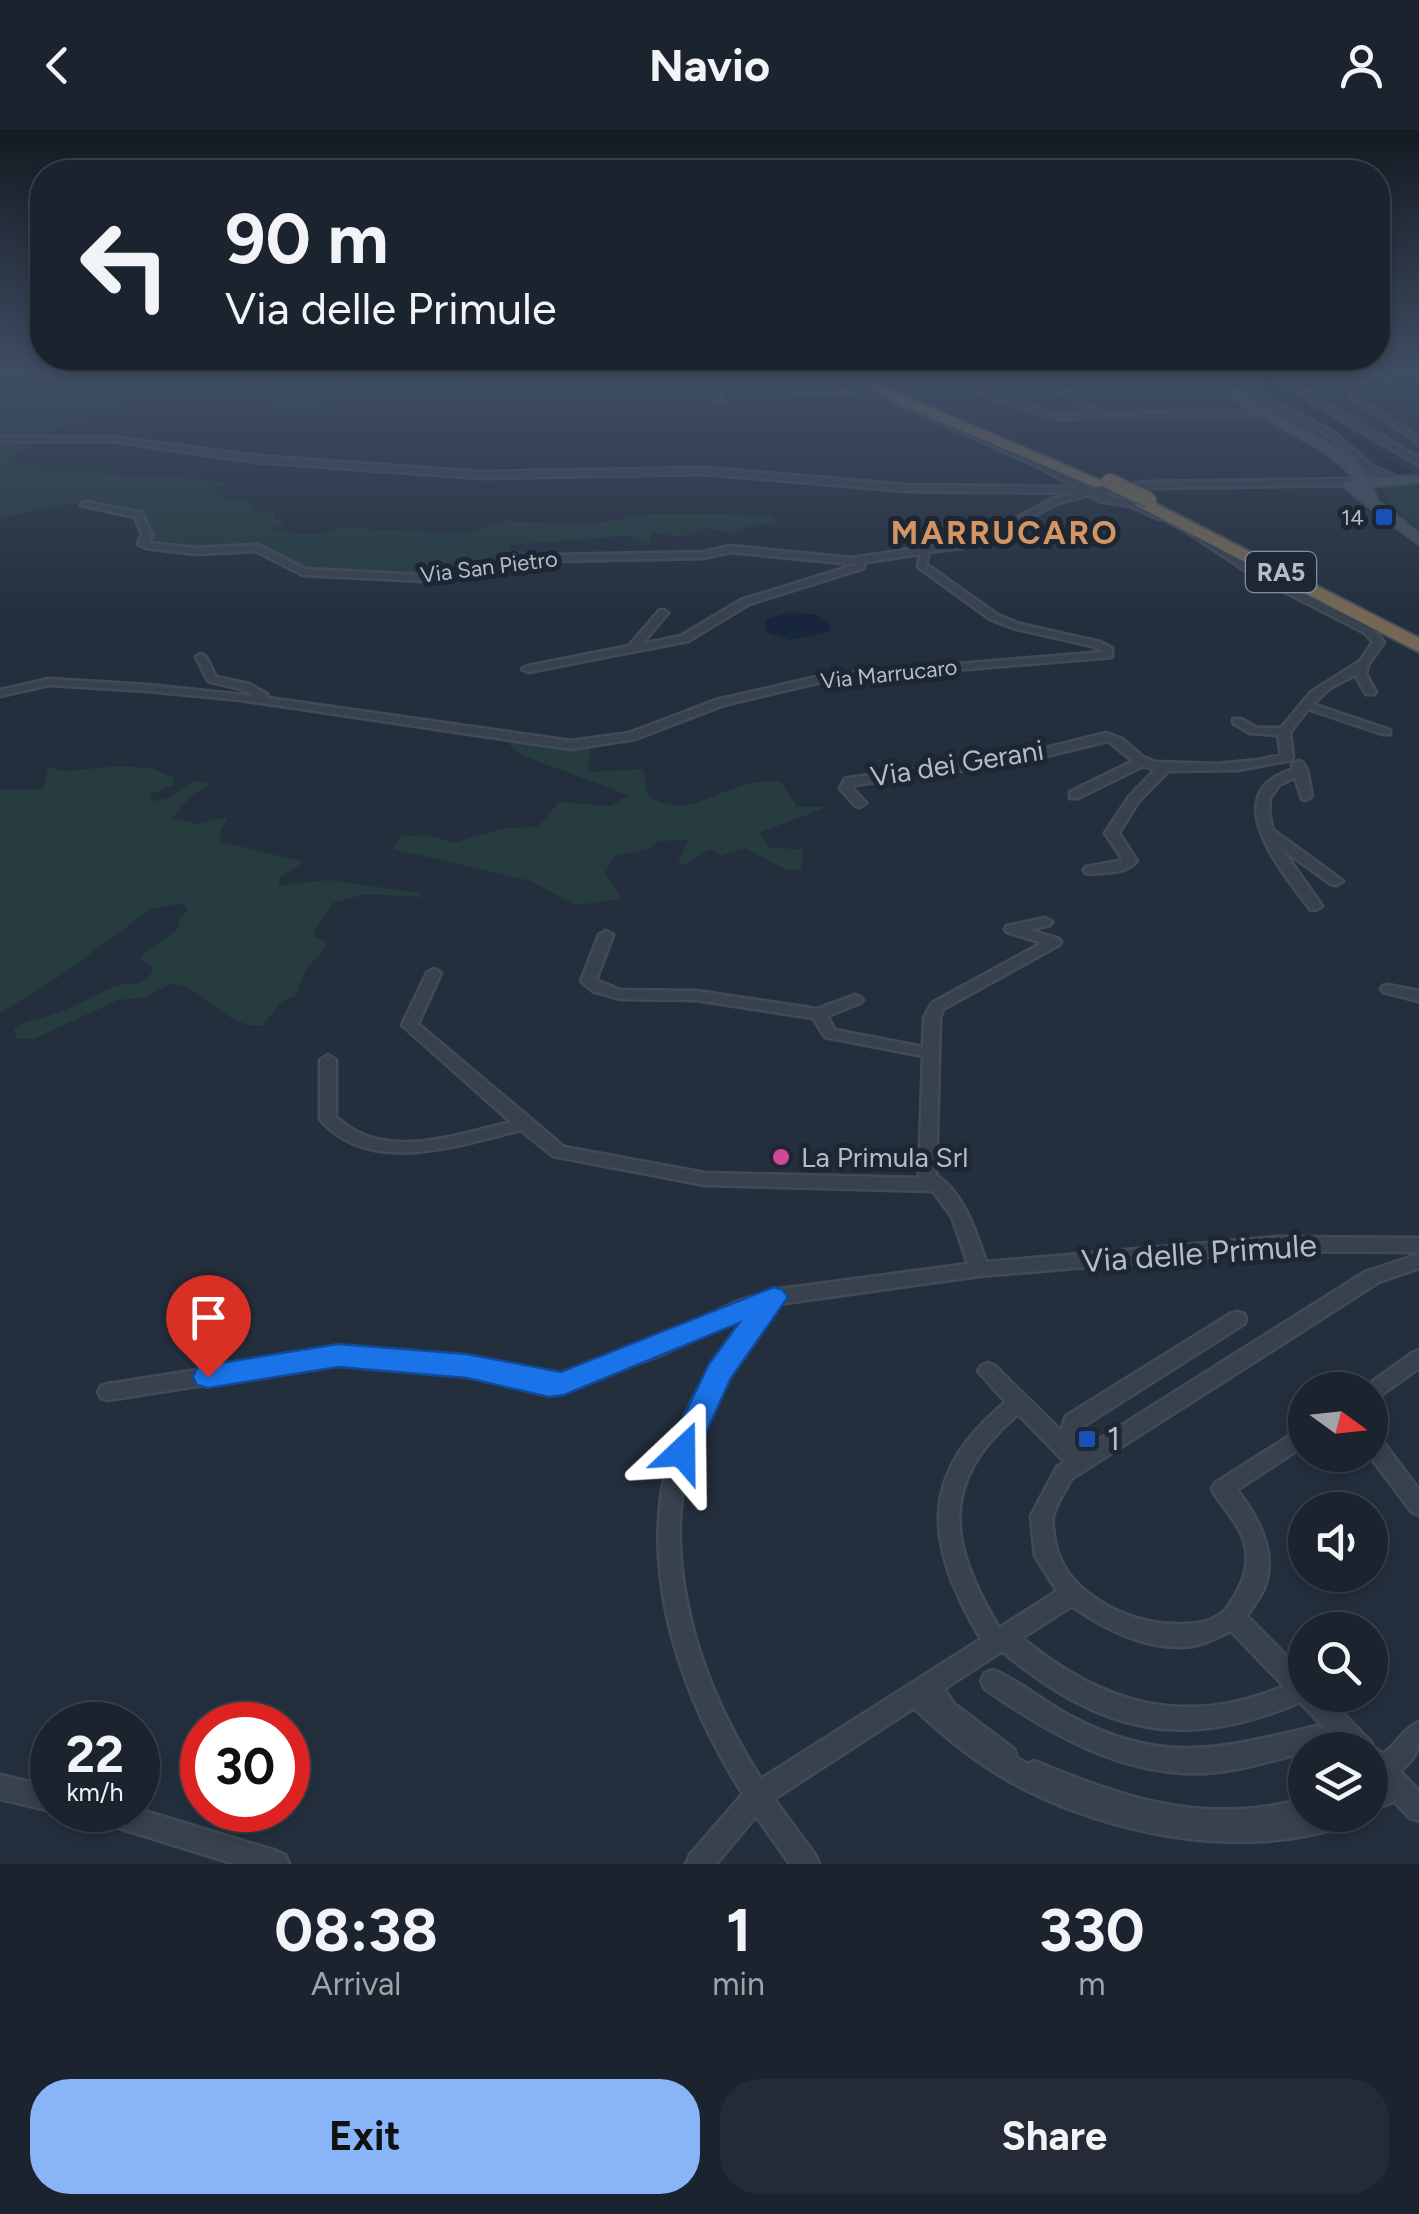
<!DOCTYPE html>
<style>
body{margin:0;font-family:Figtree,sans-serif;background:#242b36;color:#f1f3f6;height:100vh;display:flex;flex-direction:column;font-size:38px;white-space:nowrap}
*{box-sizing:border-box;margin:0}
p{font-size:32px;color:#a0a4aa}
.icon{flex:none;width:55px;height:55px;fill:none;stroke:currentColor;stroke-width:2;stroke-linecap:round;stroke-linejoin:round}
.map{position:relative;height:1734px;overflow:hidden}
.drawer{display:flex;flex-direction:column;background:#1b232e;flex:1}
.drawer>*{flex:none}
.hud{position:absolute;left:30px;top:30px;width:1360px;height:210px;border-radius:40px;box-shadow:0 5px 15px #0003,0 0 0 2px #39404a;background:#1b232e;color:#f1f3f6;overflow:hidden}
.needle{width:65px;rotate:105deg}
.fabs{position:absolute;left:1288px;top:1242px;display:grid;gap:20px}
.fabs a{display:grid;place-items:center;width:100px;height:100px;border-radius:50%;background:#1b232e;box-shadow:0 5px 15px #0003,0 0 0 2px #39404a;font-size:50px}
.speed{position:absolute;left:30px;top:1572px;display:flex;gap:20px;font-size:50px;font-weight:700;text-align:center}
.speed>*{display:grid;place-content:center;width:130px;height:130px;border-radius:50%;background:#1b232e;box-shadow:0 5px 15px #0003,0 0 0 2px #39404a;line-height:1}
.speed small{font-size:25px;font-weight:400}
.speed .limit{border:15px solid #d22;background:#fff;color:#111}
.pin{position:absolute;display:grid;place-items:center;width:85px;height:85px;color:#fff;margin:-102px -42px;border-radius:50% 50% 50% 0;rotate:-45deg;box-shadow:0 0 10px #0007}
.pin .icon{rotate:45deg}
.me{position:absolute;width:110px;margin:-55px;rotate:23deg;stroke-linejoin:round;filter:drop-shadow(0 0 8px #0008)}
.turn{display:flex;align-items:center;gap:35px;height:210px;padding:0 30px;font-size:45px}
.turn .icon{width:130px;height:130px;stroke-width:2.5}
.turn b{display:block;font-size:70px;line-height:85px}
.eta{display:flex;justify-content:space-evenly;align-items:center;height:170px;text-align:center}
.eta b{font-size:60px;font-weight:700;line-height:70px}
.button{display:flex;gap:20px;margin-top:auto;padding:20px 30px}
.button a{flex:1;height:115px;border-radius:40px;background:#8ab4f8;color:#111;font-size:40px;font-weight:700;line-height:115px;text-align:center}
.button a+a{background:#242b36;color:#f1f3f6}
header{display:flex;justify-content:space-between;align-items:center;height:130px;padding:0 30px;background:#1b232e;font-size:45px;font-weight:700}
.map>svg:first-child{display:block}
</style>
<header><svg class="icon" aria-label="back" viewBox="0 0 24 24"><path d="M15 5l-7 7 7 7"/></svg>Navio<svg class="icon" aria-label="person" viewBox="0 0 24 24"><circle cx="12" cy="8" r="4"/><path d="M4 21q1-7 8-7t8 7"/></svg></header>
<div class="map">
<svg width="1419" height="1734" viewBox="0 0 1419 1734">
<rect width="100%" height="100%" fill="#242f3e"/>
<path fill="#263c3f" d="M0,243H255L241,247L234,254L242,255L346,247L467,253L456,256L333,252L339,260L323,274L330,282L319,286L286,283L271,273L220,270L128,272L38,308H0Z
M11,314L33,317L8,328L11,332L32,333L45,342L170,346L228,353L215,361L219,367L252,373L254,381L275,382L273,388L285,393L272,398C289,404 321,409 335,397L441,403L474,402L503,391L589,394L661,383L773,386L777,393L749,396L734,404L706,398L679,407L653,403L649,415L628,406L509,415V419L563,425L419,446L304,440L258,413L201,419L184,414H152L146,385L83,371L0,388V315Z
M1419,354V399L1390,374L1382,356Z
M511,611L591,617L587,642L643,639L647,664C690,699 728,643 781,652L797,677H827L759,703L770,718L804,719L801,740H786L746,718L721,726L710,719L684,735L678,732L689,710L658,711L650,718L613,727L605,744L622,769L575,775L531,751L393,719L402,706L427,705L453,713L506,698L538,697L559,672L611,676L628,665L521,625L509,614Z
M121,636L154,639L174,648L173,655L152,664L150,672L168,668L195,650L211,654L192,665L172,688L197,694L228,687L219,704L222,712L304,732L280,747L279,756L328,750L420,763L423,767L366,764L333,773L314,801L315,807L327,812C314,838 306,828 297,865L281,872L263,895C224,900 207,856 170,854L146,867L118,870L34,909H16L14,898C29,889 49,887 65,880C82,873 98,863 115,856C130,851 146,859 153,839L140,827L180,797L178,789L188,780L182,773L151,779L57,848L0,883V659H43L48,637L65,641Z"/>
<path fill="#17263c" d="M789,482L817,485L831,496L828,502L790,510L766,502V489Z"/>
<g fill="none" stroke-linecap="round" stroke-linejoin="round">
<path fill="#17263c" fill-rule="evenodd" d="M1255,243H1266L1281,263L1315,277L1419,348V358L1307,283L1273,267Z"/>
<defs>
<path id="street" d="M831,243H841L1047,334L1091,359L1146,352L1350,349L1362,358L1358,361L1348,355L1146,358L1099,364L1135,372L1162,384L1164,386L1159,389L1130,376L1099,371L1089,365L1058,373L995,407L960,418L929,422L926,434L998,485L1020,494L1100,512L1112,518V527L825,551L724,575L635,609L571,619L240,570L148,561L49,555L0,566V560L49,549L148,555L254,566L241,559L208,551L196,527L201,524L206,527L216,547L249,554L267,564L268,568L571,611L629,603L716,570L825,545L1103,522L1092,516L1013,498L990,489L918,437L920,424L852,434L730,422L703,428L553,431L423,451L303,445L256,421L196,424L146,418L138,414L142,404L135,387L80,375L85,372L142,383L152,404L148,413H150L196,418L258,415L305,439L423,445L553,425L703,422L730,416L852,428L959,412L989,403L1052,369L1077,363L907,361L705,344L480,348L257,332L111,311H0V307H111L257,326L480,342L705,338L907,355L1075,357L1041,338L880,266L717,257L723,270L719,272L715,270L709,256L551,260L547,258L551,256L712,252L869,261Z
M947,243H956L994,263L1056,285L1091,284L1033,243H1042L1102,284L1267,280L1271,282L1267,284L1055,289L988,267Z
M1236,243H1244L1263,265L1335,303L1373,337L1394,345C1387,348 1381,348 1372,344C1356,336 1346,318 1331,308C1296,285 1261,281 1236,243Z
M1278,243H1286L1317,268L1419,328V335L1311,272Z
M1393,243H1401L1389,255L1355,260L1357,266L1419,308V314L1350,267L1348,256L1384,251Z
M1190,400H1196L1258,441L1373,499L1384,512L1368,535L1366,544L1376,562L1374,564H1366L1355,545L1330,558L1313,574L1390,600V604H1382L1308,579L1290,602L1293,627L1291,630L1238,640L1168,641L1138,672L1119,703L1137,731C1126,744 1107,742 1091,744L1086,743L1084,740L1086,737L1123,730L1105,703L1129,667L1155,640L1143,636L1078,668H1070V662L1133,631L1108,611L1018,633L854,655L852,658L866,673L860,677L856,676L842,661L840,658L845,649L849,648L1018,625L1106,603L1122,609L1143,627L1156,632L1216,634L1259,630L1281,625L1278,605L1250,603L1233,593V589H1241L1257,598H1281L1311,562L1360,531L1373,512L1365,503L1252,445L1190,404Z
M861,433L864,434V438L749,474L688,511L528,542L522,539L528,536L629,516L659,481L663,480L668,483L642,514L681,506L741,470Z
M1298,631L1302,632L1307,640L1312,666L1306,670L1302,669L1295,647L1279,655L1270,668L1269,683L1273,700L1343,751L1336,755L1331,754L1282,719L1322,776L1315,780L1310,779C1289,750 1228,681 1272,649C1278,645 1286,642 1293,639L1292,635Z
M1045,788L1052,792L1050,795L1029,800L1059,809L1061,812L1059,815L943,879L940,888L936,1045C963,1063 975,1099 986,1132L1277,1107L1419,1108V1122L1277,1121L979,1146L778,1174C752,1209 724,1244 706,1283C649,1403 693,1543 761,1649L981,1509C926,1415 916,1346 1006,1272L978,1241L981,1236L988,1233L995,1236L1061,1301L1066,1286L1230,1184L1237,1182L1244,1184L1246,1189L1244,1194L1082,1297L1081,1302L1092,1314L1365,1142L1419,1124V1138L1379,1152L1071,1349C1066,1360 1057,1372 1054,1383C1051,1390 1053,1399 1054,1406C1060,1460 1124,1493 1173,1494C1190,1495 1212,1493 1224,1481C1228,1478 1230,1473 1233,1469C1243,1452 1249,1438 1246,1418C1241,1393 1223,1380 1212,1359L1215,1353L1305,1296V1315L1237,1360C1258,1387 1278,1423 1264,1458C1260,1468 1252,1477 1247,1486L1305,1545V1565H1325L1371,1612L1373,1617L1383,1624C1396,1615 1404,1598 1419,1592C1419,1619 1419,1625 1400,1641L1419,1661V1691L1410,1688L1394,1671L1370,1682V1620H1346L1300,1572C1182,1623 1099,1602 1002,1521L944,1559L954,1574L1014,1619L1017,1628L1027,1634L1034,1631C1130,1670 1201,1695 1305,1669V1685H1353L1350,1694C1240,1734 1088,1702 991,1640C963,1622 938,1601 914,1578L774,1669L815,1725L819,1734H790L756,1686L716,1734H686L690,1725L743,1664C676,1558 630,1421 679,1299C696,1256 724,1218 752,1182L661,1225L564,1261L549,1263L467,1244L338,1234L108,1270L101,1268L98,1262L101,1256L108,1254L338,1218L467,1228L549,1247L563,1245L647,1215L736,1172L773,1160L968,1134L952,1087L933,1061L705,1055L553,1026L521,1000C458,1015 370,1047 320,989V930L328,925L336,930V987C342,992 349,997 355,1001C402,1026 464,1003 511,992L402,895L427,843L434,839L441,843L418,894L564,1017L705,1043L919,1048L923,926L825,907L813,888L696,870L620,869L593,861L581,851L599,805L606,801L613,805L596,850L620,860L696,861L817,879L855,865L860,867L863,870L860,873L827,886L835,900L923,917L924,888L932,873L1042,813L1007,802L1005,799L1007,796ZM1018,1284L1065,1332L1057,1337L1031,1386L1035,1426L1057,1461L999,1498C949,1414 937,1353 1018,1284ZM1072,1476C1106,1500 1149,1522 1193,1516C1206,1514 1220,1506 1231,1501L1284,1556C1185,1598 1103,1575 1022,1508Z
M1388,855L1419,861V871L1383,862L1381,859L1383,856Z
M1419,1220V1238L1377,1268L1370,1270V1260H1361L1412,1223Z
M1370,1302L1377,1304L1419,1360V1385L1412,1382L1369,1325Z
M993,1540C1019,1550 1046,1574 1072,1587C1164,1636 1222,1618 1317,1596L1325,1600L1339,1620H1305V1622C1273,1630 1240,1641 1206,1643C1124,1647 1050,1604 985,1559L981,1551L985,1543Z
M0,1645L52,1657V1680H55L52,1681L0,1669Z
M138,1679L276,1721L285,1725L289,1734H235L100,1692L91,1689L88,1680Z"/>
<path id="secondary" d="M1215,243H1225C1254,293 1333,297 1367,349L1419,346V352L1371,356L1377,371L1419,404V414L1343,356V352L1356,350C1318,302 1244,294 1215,243Z"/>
<path id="highway" d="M848,243H864L904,266L1109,354L1095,357L894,272Z
M1135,369H1147L1419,508V522L1135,375Z"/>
</defs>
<use href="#street" stroke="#414a57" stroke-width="5"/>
<use href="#secondary" stroke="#414a57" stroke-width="5"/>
<use href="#highway" stroke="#434c59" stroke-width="4"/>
<use href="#street" fill="#38414e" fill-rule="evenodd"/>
<use href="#secondary" fill="#465061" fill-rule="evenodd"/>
<use href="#highway" fill="#746855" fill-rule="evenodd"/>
<defs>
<path id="highway-bridge" d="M1109,351L1149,370"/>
</defs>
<use href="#highway-bridge" stroke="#434c59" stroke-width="18" stroke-linecap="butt"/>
<use href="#highway-bridge" stroke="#746855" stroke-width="15"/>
</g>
<linearGradient id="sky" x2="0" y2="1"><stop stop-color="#141a22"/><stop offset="0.5" stop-color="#3f4d63"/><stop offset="1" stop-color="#3f4d63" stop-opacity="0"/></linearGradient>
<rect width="1419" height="486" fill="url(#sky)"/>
<path fill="#1a73e8" stroke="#114b97" stroke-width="2.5" d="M774,1157L783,1160L788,1167L731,1248L693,1331L682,1335L671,1331L666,1322L709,1234L739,1193L564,1265L549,1267L467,1248L338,1237L208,1258L197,1255L193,1247L197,1238L208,1235L338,1214L467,1224L561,1242Z"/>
<g fill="#1a4fb4" stroke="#1d2633" stroke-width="4">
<rect x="1374" y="377" width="20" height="20" rx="5"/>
<rect x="1077" y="1299" width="20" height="20" rx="5"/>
</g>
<circle fill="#d1479c" stroke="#1d2633" stroke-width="4" cx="781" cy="1027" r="10"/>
<g text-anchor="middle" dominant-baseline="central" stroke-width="10" stroke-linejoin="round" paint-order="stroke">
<g font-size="22" fill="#b4bcc9" stroke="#1d2633" text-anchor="end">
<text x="1364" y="387">14</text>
</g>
<g font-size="22" fill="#b4bcc9" stroke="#1d2633">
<text transform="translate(489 437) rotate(-7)">Via San Pietro</text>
<text transform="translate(889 544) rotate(-6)">Via Marrucaro</text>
</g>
<rect fill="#1d2633" stroke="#878f9c" stroke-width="2.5" x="1246" y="422" width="70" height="40" rx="8"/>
<g font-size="25" font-weight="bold" fill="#b4bcc9">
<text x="1281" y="442">RA5</text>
</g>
<g font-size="28" fill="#b4bcc9" stroke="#1d2633">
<text transform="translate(957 633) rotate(-9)">Via dei Gerani</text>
</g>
<g font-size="28" fill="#b4bcc9" stroke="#1d2633" text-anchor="start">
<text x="801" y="1027">La Primula Srl</text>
</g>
<g font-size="32" font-weight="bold" letter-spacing="2.5" fill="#d59563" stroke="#1d2633">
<text x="1005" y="403">MARRUCARO</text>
</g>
<g font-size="32" fill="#b4bcc9" stroke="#1d2633">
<text transform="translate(1199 1123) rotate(-4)">Via delle Primule</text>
</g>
<g font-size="32" fill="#b4bcc9" stroke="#1d2633" text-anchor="start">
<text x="1107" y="1309">1</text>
</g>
</g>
</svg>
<div class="fabs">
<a><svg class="needle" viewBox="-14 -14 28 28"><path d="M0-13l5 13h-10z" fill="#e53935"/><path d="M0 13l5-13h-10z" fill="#a0a4aa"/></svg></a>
<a><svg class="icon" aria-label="sound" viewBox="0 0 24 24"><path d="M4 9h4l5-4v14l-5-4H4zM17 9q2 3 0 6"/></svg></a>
<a><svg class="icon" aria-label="search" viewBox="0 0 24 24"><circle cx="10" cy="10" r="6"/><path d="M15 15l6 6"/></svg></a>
<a><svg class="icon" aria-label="layers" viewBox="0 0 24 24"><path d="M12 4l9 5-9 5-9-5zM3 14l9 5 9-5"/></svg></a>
</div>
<div class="speed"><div>22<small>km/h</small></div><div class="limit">30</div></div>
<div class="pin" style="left:208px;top:1247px;background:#d93025"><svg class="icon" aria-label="arrive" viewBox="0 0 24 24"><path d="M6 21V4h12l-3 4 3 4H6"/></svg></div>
<svg class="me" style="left:682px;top:1322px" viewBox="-20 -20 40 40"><path d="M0-17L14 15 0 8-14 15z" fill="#1a73e8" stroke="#fff" stroke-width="4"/></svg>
<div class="hud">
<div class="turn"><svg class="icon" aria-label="left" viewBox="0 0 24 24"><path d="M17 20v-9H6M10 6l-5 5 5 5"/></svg><div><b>90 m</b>Via delle Primule</div></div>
</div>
</div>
<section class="drawer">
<div class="eta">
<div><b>08:38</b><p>Arrival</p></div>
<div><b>1</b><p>min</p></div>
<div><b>330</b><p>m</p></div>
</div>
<div class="button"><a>Exit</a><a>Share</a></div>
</section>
